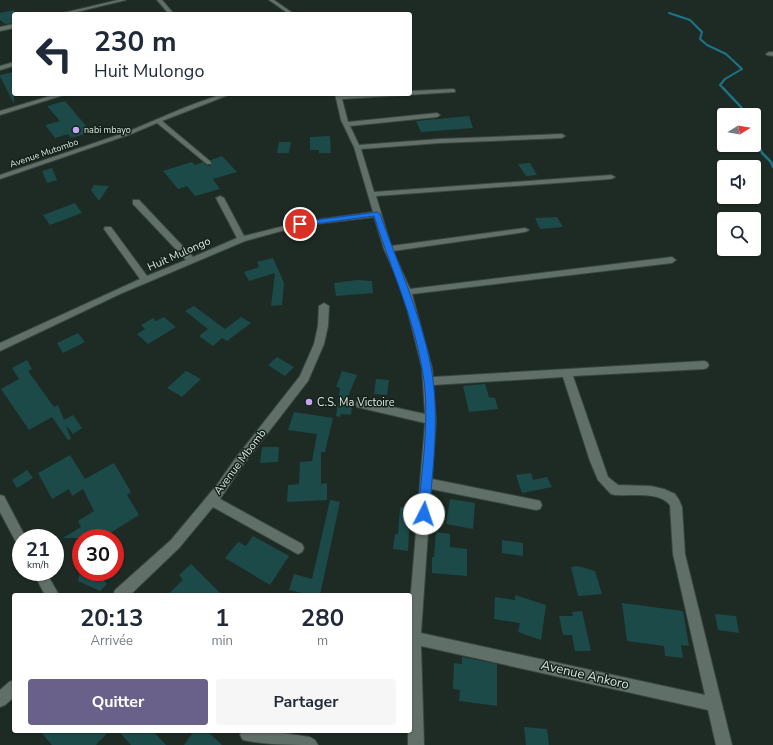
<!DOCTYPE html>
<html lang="fr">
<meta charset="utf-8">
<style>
body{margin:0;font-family:"Nunito Sans",sans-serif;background:#f6f6f7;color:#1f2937;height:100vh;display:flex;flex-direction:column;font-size:15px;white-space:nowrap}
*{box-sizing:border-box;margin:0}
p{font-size:13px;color:#747a83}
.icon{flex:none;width:22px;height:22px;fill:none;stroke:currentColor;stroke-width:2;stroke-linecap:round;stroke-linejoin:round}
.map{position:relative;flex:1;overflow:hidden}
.drawer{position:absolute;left:12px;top:593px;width:400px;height:140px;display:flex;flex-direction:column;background:#fff;border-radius:4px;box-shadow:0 1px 3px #0004}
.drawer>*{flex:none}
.guide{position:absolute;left:12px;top:12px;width:400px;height:84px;border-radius:4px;box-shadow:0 1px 3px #0004;background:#fff;color:#1f2937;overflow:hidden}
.needle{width:26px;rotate:79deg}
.controls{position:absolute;left:717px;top:108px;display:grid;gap:8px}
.controls a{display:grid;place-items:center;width:44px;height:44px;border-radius:4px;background:#fff;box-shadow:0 1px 3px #0004;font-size:20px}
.speed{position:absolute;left:12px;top:529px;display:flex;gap:8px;font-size:20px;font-weight:700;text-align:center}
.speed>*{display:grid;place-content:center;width:52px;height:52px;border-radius:50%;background:#fff;box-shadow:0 1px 3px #0004;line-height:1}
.speed small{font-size:10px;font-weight:400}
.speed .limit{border:6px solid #d22;background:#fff;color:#111}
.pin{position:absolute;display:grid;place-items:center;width:34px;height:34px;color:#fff;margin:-17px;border:2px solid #fff;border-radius:50%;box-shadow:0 1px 4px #0007}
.me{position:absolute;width:44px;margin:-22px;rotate:4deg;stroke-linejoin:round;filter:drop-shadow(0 0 3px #0008)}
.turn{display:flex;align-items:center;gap:14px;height:84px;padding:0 16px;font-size:18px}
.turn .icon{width:52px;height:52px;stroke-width:2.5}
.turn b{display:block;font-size:28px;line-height:34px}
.eta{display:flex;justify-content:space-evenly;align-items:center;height:68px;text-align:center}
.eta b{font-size:24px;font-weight:700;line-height:28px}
.cta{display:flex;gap:8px;margin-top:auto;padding:8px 16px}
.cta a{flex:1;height:46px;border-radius:4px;background:#6a618a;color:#fff;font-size:16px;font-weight:700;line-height:46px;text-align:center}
.cta a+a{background:#f6f6f7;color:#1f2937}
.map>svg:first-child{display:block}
</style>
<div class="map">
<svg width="773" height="745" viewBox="0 0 773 745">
<rect width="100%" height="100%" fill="#1d2b24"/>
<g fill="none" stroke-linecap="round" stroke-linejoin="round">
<path stroke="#1f7389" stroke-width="2" d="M669,13L690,20L702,32L700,39L707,45L726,54L742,69L725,79L720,85L724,89"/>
<path stroke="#1f7389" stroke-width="2.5" d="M723,88L741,107L745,115
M754,135L762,153L771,162L773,167"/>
</g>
<path fill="#1c4a48" d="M14,10V23L5,24L0,20V13Z
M14,72V104L0,76V75Z
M65,101L87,127L85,128L89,133L71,138L68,134L55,138L45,125L60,121L47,106Z
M469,116L473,128L421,132L416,121Z
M330,136L331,153H319V150H310V137Z
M279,142H291L289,153H277Z
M222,156L237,172L213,179L220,189L195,196L187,186L178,189L163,171L192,162L195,165L203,162L206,165L211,166L212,162L211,160Z
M530,163L537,175L526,176L518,164Z
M52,168L57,180L47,183L42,171Z
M94,185L109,186L99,201L91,190Z
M75,203L82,213L50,225L43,215Z
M557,217L563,227L540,229L535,218Z
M273,258L284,283L282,305L271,306L275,273L249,281L244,272L259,267L257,262Z
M358,280L372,281L373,293L336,296L334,283Z
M194,306L225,329L241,317L251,323L227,341L222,338L213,346L199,336L208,329L185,311Z
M164,317L176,327L148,344L137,334L145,329L141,325L153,318L156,321Z
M78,333L85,342L63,353L57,343Z
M277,357L294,367L285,376L268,365Z
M27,360L32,369L28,371L54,407L58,405L64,420L73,415L82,428L73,434L66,425L71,439L68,440L52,417L29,430L1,389L19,379L12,368Z
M186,371L201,379L182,397L167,388Z
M342,371L357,375L347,399H353L351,415L341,414L340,417L336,416L340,388L336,387Z
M376,379L389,380L387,395L374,394Z
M485,384L489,397L495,398L498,409L469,412L463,386Z
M294,412L333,418L325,452H321V484L327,483V500L287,502L288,485L299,484L300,462L312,461L317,434L288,430Z
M262,447H279L278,462L260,463Z
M70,455L85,479L114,463L131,492L127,495L139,515L102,538H63L81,527L78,521L94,511L83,489L72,496L69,489L52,499L38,473Z
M27,470L33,478L17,488L12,480Z
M531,473L533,480L547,477L552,487L522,493L516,475Z
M450,499L475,503L473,529L446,524Z
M330,500L340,502L320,595H310L289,590L294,574L312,579Z
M400,507L410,508L408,551L393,549L395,534H398Z
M436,532L450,534V547L467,549V576L432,573V557H434Z
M253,536L289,556L270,585L225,558L238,542L246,546Z
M502,540L523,543V556L502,553Z
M191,564L222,595H167L183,580L179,575Z
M578,566L595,571L602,594L578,596L571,567Z
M80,572H96L107,584L100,591L78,581Z
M515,595L546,605L541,640L518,632L520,623L494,619L495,597L515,600Z
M622,603L683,611L689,646L681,645L683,658L665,656L664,646L627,641Z
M582,611L591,651H575L572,635H563L559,616H573L572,612Z
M715,614L736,616L739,633L718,630Z
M462,657L497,664V706L459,701L460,690L453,689L454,663L462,664Z
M524,727L547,729L549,745H526Z
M40,731H109L96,745H52Z
M118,731H153L166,745H131Z
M194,731H207L222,745H184Z"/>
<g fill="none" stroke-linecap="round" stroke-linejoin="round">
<defs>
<path id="minor" d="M118,0H126L68,14H59Z
M157,0H162L174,14H169Z
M269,0H274L294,14H289Z
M14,24V28L0,31V27Z
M769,52H773V56L767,55L766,54Z
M14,62V66L0,70V66Z
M453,89L455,90V92L342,99L348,122L437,113L440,115L437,117L350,126L359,145L440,139L562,134L565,136L562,138L440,143L361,149L374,192L611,175L615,177L611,179L376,196L391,246L525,228L529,230L525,232L393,251L410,289L672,257L676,260L672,263L412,294L432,368L433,377L704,361L707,362L709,365L707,368L704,369L573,376L608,477L618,485L651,486L664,489L675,494L679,500L682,507L685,554L732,745H716L708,710L421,646L424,745H408V731H410V604L425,423L361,408L357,407L356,404L357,401L361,400L425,414L422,368L403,292L384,249L374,217L300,226L245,241L120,294L0,351V343L140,279L104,229L105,227H111L147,276L186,260L133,204V200H139L193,257L237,238L216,198L220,196L224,198L244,236L300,222L373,212L354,147L341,120L335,94H410V91ZM563,377L590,461L598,480L611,494L615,495C631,496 659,491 670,505L673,554L705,695L421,633L431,489L536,510L540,509L542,505L540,501L536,500L432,479L436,420L433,385Z
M57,94H67L0,115V111Z
M222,94H231L162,121L211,162V164H207L157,123L131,134L0,179V175L127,132L186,107Z
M324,303L329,306L328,326L324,344L308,381L243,465L220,499L302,544L304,548L302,552L298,554L294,552L213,507L179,548L130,595H113L115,590L171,540L216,486L235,459L300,376L314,344L318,326L319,306Z
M0,495L4,496L26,538H21V546L17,544L0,512Z
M33,572H46L59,595H45Z
M14,680V697L5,705L0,707V690L9,682Z
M242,731H270L310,737L315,740L318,745C294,745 265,745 243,740L240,735Z"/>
</defs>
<use href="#minor" stroke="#3a453f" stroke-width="2"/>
<use href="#minor" fill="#607068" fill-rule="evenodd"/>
</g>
<path fill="#1a73e8" stroke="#114b97" d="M377,212L380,214C398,265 421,314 431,367C440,415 433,466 429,514L428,517L424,519L420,517L418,514C422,466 431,416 422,368C413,315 390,267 374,216L300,226L296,224L300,222Z"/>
<g fill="#c6a6f0" stroke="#14211b" stroke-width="1.5">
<circle cx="76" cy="130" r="4"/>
<circle cx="309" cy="402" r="4"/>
</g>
<g text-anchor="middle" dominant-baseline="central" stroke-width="3" stroke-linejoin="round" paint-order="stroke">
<g font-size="9" fill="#dbe4df" stroke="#14211b" text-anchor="start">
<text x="84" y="130">nabi mbayo</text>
</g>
<g font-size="9" fill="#dbe4df" stroke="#14211b">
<text transform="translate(44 153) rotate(-19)">Avenue Mutombo</text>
</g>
<g font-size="11" fill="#dbe4df" stroke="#14211b">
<text transform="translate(179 254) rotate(-24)">Huit Mulongo</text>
<text transform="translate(240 462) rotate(-53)">Avenue Mbomb</text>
</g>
<g font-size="11" fill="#dbe4df" stroke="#14211b" text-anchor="start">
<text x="317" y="402">C.S. Ma Victoire</text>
</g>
<g font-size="13" fill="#dbe4df" stroke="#14211b">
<text transform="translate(585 675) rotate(13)">Avenue Ankoro</text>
</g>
</g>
</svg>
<div class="controls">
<a><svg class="needle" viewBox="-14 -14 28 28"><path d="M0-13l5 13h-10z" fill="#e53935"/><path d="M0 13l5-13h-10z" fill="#747a83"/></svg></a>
<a><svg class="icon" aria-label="sound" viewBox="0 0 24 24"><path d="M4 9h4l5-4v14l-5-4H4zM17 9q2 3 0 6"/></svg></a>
<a><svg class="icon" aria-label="search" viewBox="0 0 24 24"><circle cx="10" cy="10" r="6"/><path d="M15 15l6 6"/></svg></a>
</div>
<div class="speed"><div>21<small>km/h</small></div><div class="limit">30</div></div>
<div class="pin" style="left:300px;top:224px;background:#d93025"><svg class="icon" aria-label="arrive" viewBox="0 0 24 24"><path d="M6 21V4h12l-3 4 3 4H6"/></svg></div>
<svg class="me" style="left:424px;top:514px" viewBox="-20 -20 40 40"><circle r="19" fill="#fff"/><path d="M0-13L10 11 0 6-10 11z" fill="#1a73e8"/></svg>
<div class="guide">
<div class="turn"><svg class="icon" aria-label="left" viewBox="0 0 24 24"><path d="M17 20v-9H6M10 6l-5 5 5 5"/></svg><div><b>230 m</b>Huit Mulongo</div></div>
</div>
<section class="drawer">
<div class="eta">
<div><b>20:13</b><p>Arrivée</p></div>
<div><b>1</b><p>min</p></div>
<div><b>280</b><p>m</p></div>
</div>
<div class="cta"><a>Quitter</a><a>Partager</a></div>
</section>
</div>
